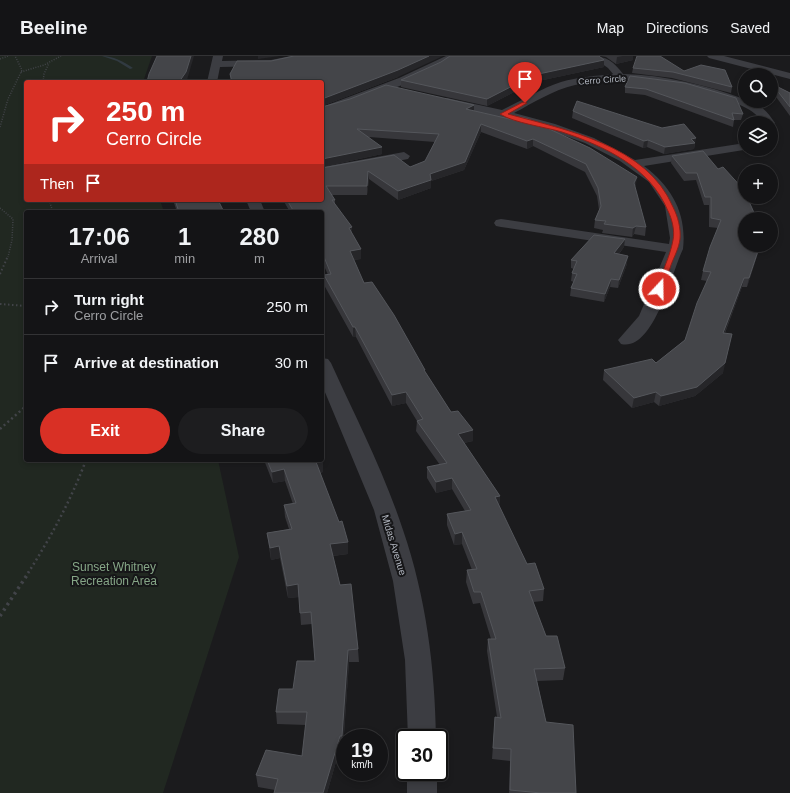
<!DOCTYPE html>
<meta charset="utf-8">
<style>
body{margin:0;font-family:Arial,sans-serif;background:#1d1d1f;color:#f1f3f6;height:100vh;display:flex;flex-direction:column;font-size:15px;white-space:nowrap}
*{box-sizing:border-box;margin:0}
p{font-size:13px;color:#9d9ea1}
.icon{flex:none;width:22px;height:22px;fill:none;stroke:currentColor;stroke-width:2;stroke-linecap:round;stroke-linejoin:round}
.map{position:relative;flex:1;overflow:hidden}
.sheet{position:absolute;left:24px;top:154px;width:300px;height:252px;display:flex;flex-direction:column;background:#141416;border-radius:4px;box-shadow:0 2px 6px #0003,0 0 0 1px #333335}
.sheet>*{flex:none}
.top-card{position:absolute;left:24px;top:24px;width:300px;height:122px;border-radius:4px;box-shadow:0 2px 6px #0003,0 0 0 1px #333335;background:#d93025;color:#fff;overflow:hidden}
.fabs{position:absolute;left:738px;top:12px;display:grid;gap:8px}
.fabs a{display:grid;place-items:center;width:40px;height:40px;border-radius:50%;background:#141416;box-shadow:0 2px 6px #0003,0 0 0 1px #333335;font-size:20px}
.speed{position:absolute;left:336px;top:673px;display:flex;gap:8px;font-size:20px;font-weight:700;text-align:center}
.speed>*{display:grid;place-content:center;width:52px;height:52px;border-radius:50%;background:#141416;box-shadow:0 2px 6px #0003,0 0 0 1px #333335;line-height:1}
.speed small{font-size:10px;font-weight:400}
.speed .limit{border:2px solid #111;border-radius:6px;background:#fff;color:#111}
.pin{position:absolute;display:grid;place-items:center;width:34px;height:34px;color:#fff;margin:-41px -17px;border-radius:50% 50% 50% 0;rotate:-45deg;box-shadow:0 0 4px #0007}
.pin .icon{rotate:45deg}
.me{position:absolute;width:44px;margin:-22px;rotate:21deg;stroke-linejoin:round;filter:drop-shadow(0 0 3px #0008)}
.turn{display:flex;align-items:center;gap:14px;height:84px;padding:0 16px;font-size:18px}
.turn .icon{width:52px;height:52px;stroke-width:2.5}
.turn b{display:block;font-size:28px;line-height:34px}
.then{display:flex;align-items:center;height:38px;padding:0 16px;background:#0003;gap:8px;font-size:15px}
.eta{display:flex;justify-content:space-evenly;align-items:center;height:68px;text-align:center}
.eta b{font-size:24px;font-weight:700;line-height:28px}
.cta{display:flex;gap:8px;margin-top:auto;padding:8px 16px}
.cta a{flex:1;height:46px;border-radius:24px;background:#d93025;color:#fff;font-size:16px;font-weight:700;line-height:46px;text-align:center}
.cta a+a{background:#1d1d1f;color:#f1f3f6}
ul{padding:0;list-style:none}
li{display:flex;align-items:center;gap:12px;height:56px;padding:0 16px;border-top:1px solid #333335}
li div{flex:1}
li b{display:block;font-size:15px}
li em{font-style:normal}
header{display:flex;align-items:center;gap:24px;box-sizing:border-box;height:56px;padding:0 20px;background:#141416;border-bottom:1px solid #333335}
header strong{font-size:19px}
nav{display:flex;gap:22px;margin-inline-start:auto;font-size:14px}
.map>svg:first-child{display:block}
</style>
<header>
<strong>Beeline</strong>
<nav><a>Map</a><a>Directions</a><a>Saved</a></nav>
</header>
<div class="map">
<svg width="790" height="737" viewBox="0 0 790 737">
<rect width="100%" height="100%" fill="#1b1b1d"/>
<path fill="#212821" d="M0,0H152L143,26H26V144H160L164,156H26V404H218L239,501L163,737H0Z"/>
<g fill="none" stroke-linecap="round" stroke-linejoin="round">
<path fill="#313a41" fill-rule="evenodd" d="M102,0C113,0 123,5 133,12L130,13L117,5Z"/>
<path stroke="#424449" stroke-width="1.5" stroke-dasharray="1 1.5" stroke-linecap="butt" d="M0,3L8,0
M21,16L44,9L61,0
M43,26L44,18L49,7
M0,71L8,43L22,14L15,0
M49,144L53,156
M0,152L13,163L12,184L8,201"/>
<path stroke="#424449" stroke-width="2" stroke-dasharray="1.5 2.5" stroke-linecap="butt" d="M0,218L8,200
M0,248L26,250"/>
<path stroke="#424449" stroke-width="2.5" stroke-dasharray="2 3" stroke-linecap="butt" d="M0,373L26,350
M28,517C51,481 71,444 86,404"/>
<path stroke="#424449" stroke-width="3.5" stroke-dasharray="2.5 4" stroke-linecap="butt" d="M0,560L29,516"/>
<path fill="#3c3d42" fill-rule="evenodd" d="M213,0H223L222,5L271,4L291,0H311L309,2L271,10L220,11L217,26H207Z
M446,0H458C445,16 346,51 322,57V51L399,22Z
M591,0C607,0 614,6 623,18C665,19 706,29 744,43L745,45C758,45 768,56 775,67L771,70V67H763C754,52 735,47 719,41C673,26 623,19 575,29C553,34 533,47 514,57L555,68L594,82L635,104L745,87V93H750L644,110C672,131 687,158 683,193C672,215 654,296 621,288L618,284L639,260L666,196L501,171L496,170L494,167L496,164L501,163L669,188L670,182L665,150L649,126L620,105L585,87L546,73L443,47L442,45L447,42L502,54C521,45 540,33 561,26C578,21 595,20 613,18L608,12Z
M707,0H724L790,17V23L709,2Z
M404,96L410,100L408,103L322,119V111Z
M246,144H260L265,156H251Z
M322,302L328,303L331,307C356,362 384,416 403,474C426,541 435,612 436,682H408L405,604L393,525L374,454L322,329Z
M407,716H437V737H407Z"/>
</g>
<path fill="#37373b" d="M600,0H633V4L616,8L606,1Z
M604,4V11L534,26L487,50L401,31V24L441,6Z
M271,5L398,21L322,50V26H231L230,18Z
M633,12L684,15L732,31L731,37L672,22L632,17Z
M630,20L743,58L741,64H734L733,71L645,39L625,37V31Z
M772,28L790,37V60L771,34Z
M322,51L474,55L636,129L635,131L646,171L645,180L634,178L632,181L602,177L603,174L594,172L595,164L599,154L597,140L585,116L533,90L527,93L481,76L464,114L431,125V132L398,144L369,123L367,139H332L335,144V149L361,193V203L353,204L364,227L425,316L451,356L473,385L464,387L500,440L499,451L527,508L544,533L543,545L533,546L546,580L565,612L563,624L537,625L546,666L576,737H509L510,705L492,703L495,661H497L487,595L488,583H491L480,547L473,548L466,526L467,514H472L462,488L454,489L447,469V458L465,455L452,433L436,437L427,422V411L440,409L416,375L417,365L406,347L392,350L356,281H353L324,229V219H328L322,205V156H290L283,144H322V112L410,111L425,105L435,86L369,81L382,98L322,111Z
M573,55L695,88L694,93L664,98L647,91L643,92L572,62Z
M703,95L745,189H760L759,194L747,231H742L725,277L723,317L695,340L659,350L654,346L632,352L603,324L604,314L656,307L685,284L707,225L701,224L703,215L718,172L709,171V149H704L696,124L684,125L671,107L672,100Z
M173,144H218L224,156H177Z
M624,191L619,198L627,208L618,232L610,231L604,246L570,240L571,232L574,226L571,225L572,217L574,213L571,212V204Z
M264,404H322L323,416L320,417L348,498L333,500L340,529L358,593L359,606H349L343,692H340L327,737H274L275,734L258,731L256,719L302,700L306,669L277,668L276,656L315,605L312,568L301,569L299,541L288,542L280,502L271,504L267,477L289,473L285,461L284,449L293,448L285,425L273,427Z"/>
<path fill="#262629" d="M191,0H194L187,24L185,26H179Z
M258,0H280L258,3Z
M429,0H443L398,21L322,50V43Z
M623,0H633V4L616,8L617,1Z
M604,4V11L534,26L487,50V43L534,19Z
M474,49V57L466,53Z
M481,68V76L464,114L431,125V132L398,144V135L430,118Z
M696,82L694,93L664,98L665,91Z
M533,83V90L527,93V85Z
M648,84L647,91L643,92L644,85Z
M382,91V98L322,111V103Z
M368,115L369,123L367,139V130Z
M637,121L636,129L632,136L634,127Z
M636,170L634,178L632,181L633,172Z
M352,171V180L349,172Z
M625,183L624,191L613,205L614,197Z
M760,189L759,194L747,231L749,222Z
M361,193V203L350,204V195Z
M628,200L627,208L618,232L619,224Z
M744,222L742,231L721,286L723,277Z
M611,223L610,231L604,246L605,238Z
M353,271H355L356,281H353Z
M732,278L723,317L695,340L659,350L661,340Z
M406,336V347L392,350V339Z
M656,336L654,346L632,352L634,342Z
M473,374V385L457,388L458,378Z
M323,405V416L316,418V406Z
M284,413L285,425L273,427L272,416Z
M452,422V433L436,437V426Z
M500,440L499,451L495,441Z
M462,476V488L454,489L455,478Z
M348,486V498L331,500L330,488Z
M279,490L280,502L271,504L270,492Z
M298,528L299,541L288,542L287,530Z
M348,594L349,606L343,692L342,680Z
M340,680V692L327,737H323Z"/>
<path fill="#444549" stroke="#54565b" d="M157,0H191L186,16L179,26H147L149,18Z
M294,0H429L398,14L322,43V26H232L230,18L237,5H271Z
M450,0H599L604,4L534,19L487,43L401,24L441,6Z
M637,0H660L684,15L701,9L725,14L732,31L673,16L633,12Z
M630,20L685,27L736,42L743,58L732,57L734,64L646,33L625,31Z
M772,28L790,37V51Z
M386,29L474,49L466,53L514,64L520,61L528,63L590,92L637,121L634,127L646,171L636,170L633,172L604,168L606,165L595,164L601,150L598,132L586,108L533,83L527,85L481,68L465,106L430,118L431,124L398,135L368,115L367,130H326L335,144H332L352,171L349,172L361,193L350,195L364,227L372,226L394,259L425,314H424L451,356L458,355L473,374L458,378L500,440L495,441L527,508L535,507L544,533L529,535L546,580H557L565,612L534,613L546,666L573,669L576,737H541L510,734L511,693L493,692L495,661L501,662L488,583H496L481,536H474L467,514L477,513L462,476L455,478L447,458L471,454L452,422L436,426L427,411L447,407L417,365L423,363L406,336L392,339L355,271H353L324,219L331,218L322,196V156H294L287,144H322V112L394,99L410,111L425,105L439,78L357,73L382,91L322,103V51L350,43Z
M577,45L662,72L684,68L696,82L691,83L695,87L665,91L648,84L644,85L573,55Z
M703,95L718,113L723,111L744,134L745,136V141H747L755,159H758L759,163H745V189H760L749,222H744L723,277L732,278L725,307L697,331L661,340L656,336L634,342L604,314L652,303L656,307L685,284L697,247L711,216L703,215L710,191L721,164L711,162V141H705L697,117H686L672,100Z
M175,144H218L224,156H179Z
M594,179L625,183L614,197L628,200L619,224L611,223L605,238L571,232L577,218L572,217L577,205L571,204Z
M322,403L323,405L316,406L339,466L342,465L348,486L330,488L340,529L351,528L358,593L348,594L342,680H340L323,737H274L278,723L256,719L266,694L302,700L307,656H276L279,633H293L297,605H315L311,556L300,557L298,528L287,530L279,490L270,492L267,477L292,473L284,449L296,447L284,413L272,416L267,404H322Z"/>
<path fill="#d93025" stroke="#8d1f18" d="M523,46L527,47L508,58C566,74 647,89 673,151C678,161 681,172 680,183C679,192 674,201 671,209C668,218 666,227 662,235L656,233C661,218 670,201 673,184C675,175 672,163 668,155C650,111 604,90 562,76C545,71 514,67 500,58Z"/>
<g text-anchor="middle" dominant-baseline="central" stroke-width="4" stroke-linejoin="round" paint-order="stroke">
<g font-size="9" fill="#aeb3bc" stroke="#161618">
<text transform="translate(602 24) rotate(-4)">Cerro Circle</text>
</g>
<g font-size="10" fill="#aeb3bc" stroke="#161618">
<text transform="translate(394 489) rotate(73)">Midas Avenue</text>
</g>
<g font-size="12" fill="#86a687" stroke="#161618">
<text x="114" y="511">Sunset Whitney<tspan x="114" dy="14">Recreation Area</tspan></text>
</g>
</g>
</svg>
<div class="fabs">
<a><svg class="icon" aria-label="search" viewBox="0 0 24 24"><circle cx="10" cy="10" r="6"/><path d="M15 15l6 6"/></svg></a>
<a><svg class="icon" aria-label="layers" viewBox="0 0 24 24"><path d="M12 4l9 5-9 5-9-5zM3 14l9 5 9-5"/></svg></a>
<a>+</a>
<a>−</a>
</div>
<div class="speed"><div>19<small>km/h</small></div><div class="limit">30</div></div>
<div class="pin" style="left:525px;top:47px;background:#d93025"><svg class="icon" aria-label="arrive" viewBox="0 0 24 24"><path d="M6 21V4h12l-3 4 3 4H6"/></svg></div>
<svg class="me" style="left:659px;top:233px" viewBox="-20 -20 40 40"><circle r="17" fill="#d93025" stroke="#fff" stroke-width="3"/><path d="M0-11L8 9 0 5-8 9z" fill="#fff"/></svg>
<div class="top-card">
<div class="turn"><svg class="icon" aria-label="right" viewBox="0 0 24 24"><path d="M7 20v-9h11M14 6l5 5-5 5"/></svg><div><b>250 m</b>Cerro Circle</div></div>
<div class="then">Then<svg class="icon" aria-label="arrive" viewBox="0 0 24 24"><path d="M6 21V4h12l-3 4 3 4H6"/></svg></div>
</div>
<section class="sheet">
<div class="eta">
<div><b>17:06</b><p>Arrival</p></div>
<div><b>1</b><p>min</p></div>
<div><b>280</b><p>m</p></div>
</div>
<ul>
<li><svg class="icon" aria-label="right" viewBox="0 0 24 24"><path d="M7 20v-9h11M14 6l5 5-5 5"/></svg><div><b>Turn right</b><p>Cerro Circle</p></div><em>250 m</em></li>
<li><svg class="icon" aria-label="arrive" viewBox="0 0 24 24"><path d="M6 21V4h12l-3 4 3 4H6"/></svg><div><b>Arrive at destination</b></div><em>30 m</em></li>
</ul>
<div class="cta"><a>Exit</a><a>Share</a></div>
</section>
</div>
